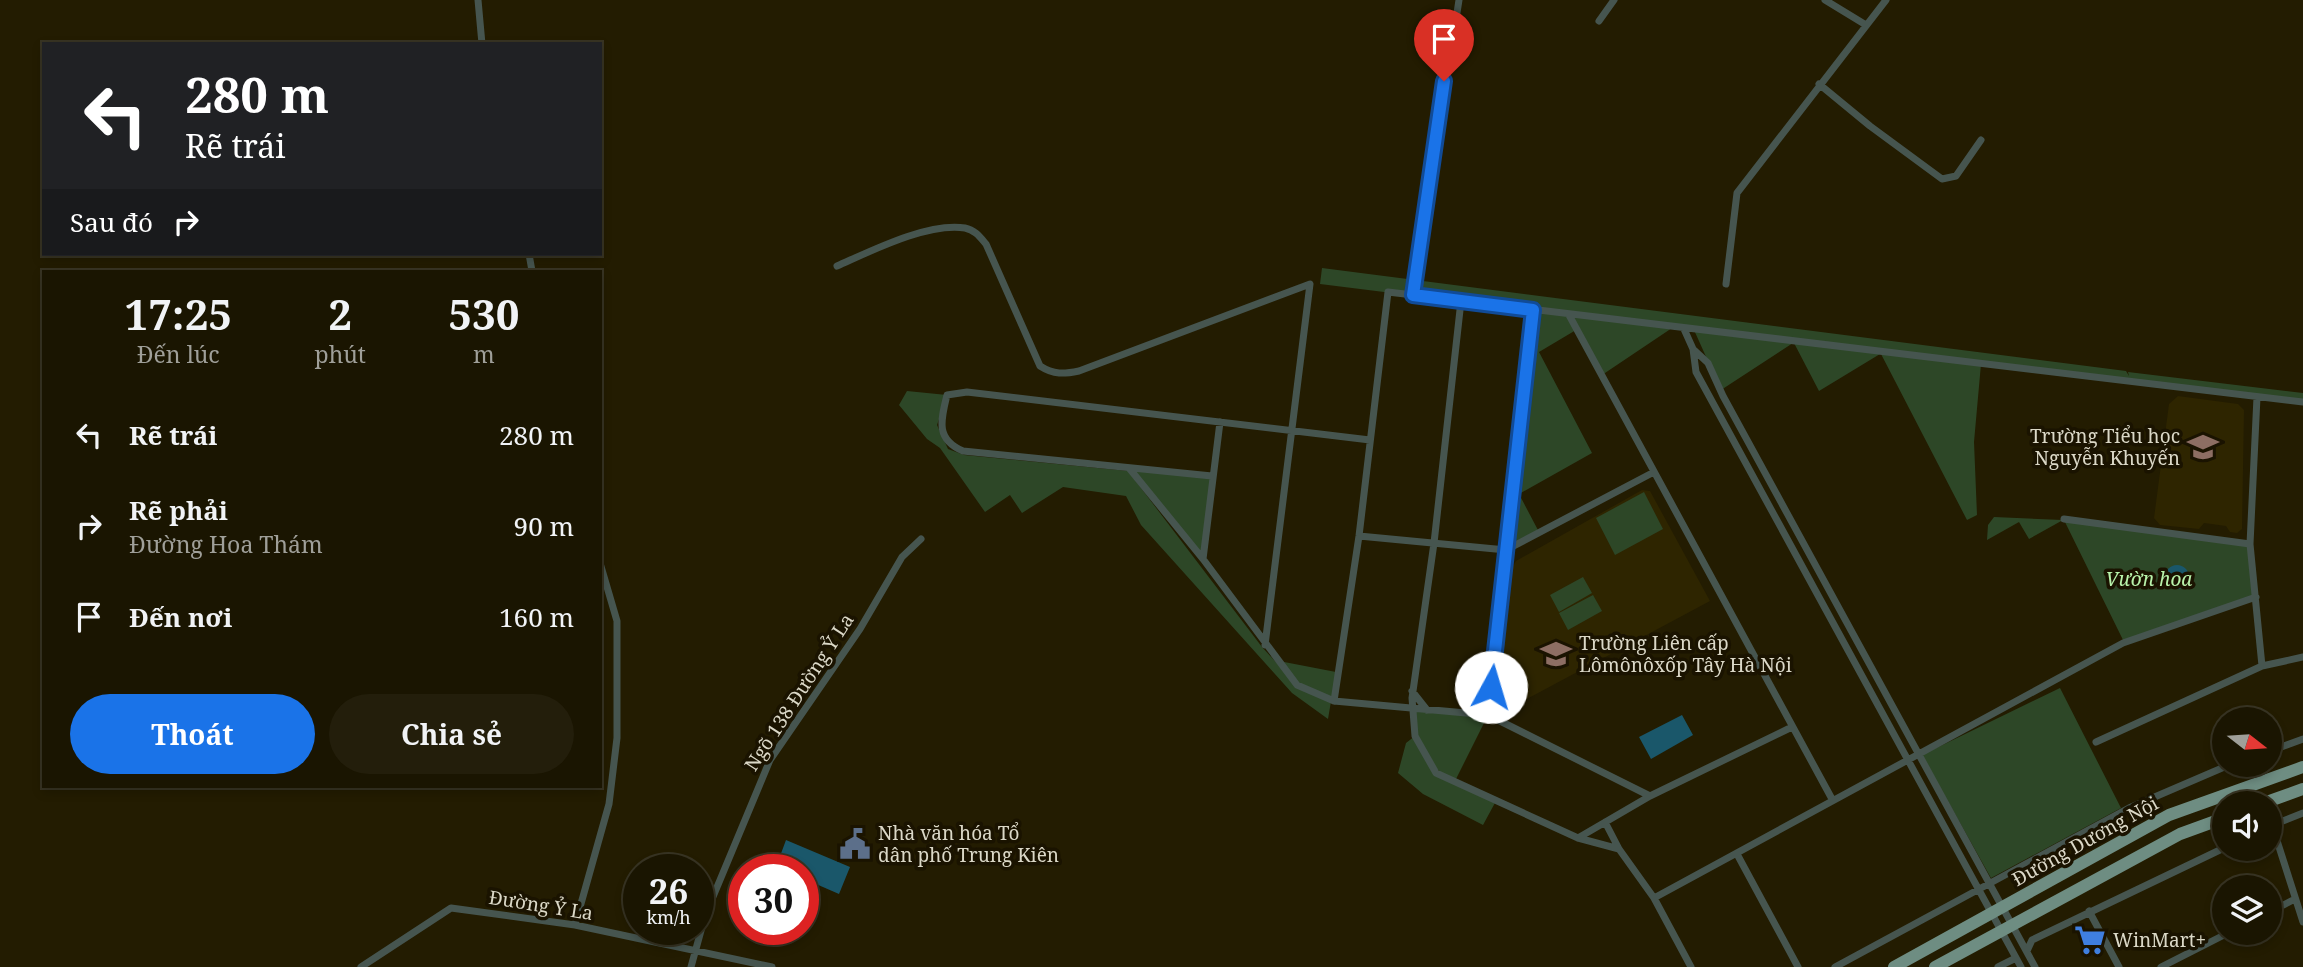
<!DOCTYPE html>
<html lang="vi">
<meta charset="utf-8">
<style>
body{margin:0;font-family:"Noto Serif",serif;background:#231e0b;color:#f1f3f6;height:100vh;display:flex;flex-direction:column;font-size:26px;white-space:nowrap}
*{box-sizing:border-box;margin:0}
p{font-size:23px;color:#9f9f99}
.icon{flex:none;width:38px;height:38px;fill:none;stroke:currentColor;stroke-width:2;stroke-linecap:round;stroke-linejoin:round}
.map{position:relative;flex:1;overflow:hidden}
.side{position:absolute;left:42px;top:270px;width:560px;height:518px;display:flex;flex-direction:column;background:#1a1501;border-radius:0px;box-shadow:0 4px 10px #0003,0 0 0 2px #383423}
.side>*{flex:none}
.top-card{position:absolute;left:42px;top:42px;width:560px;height:214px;border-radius:0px;box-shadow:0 4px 10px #0003,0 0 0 2px #383423;background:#202124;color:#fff;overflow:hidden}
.needle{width:46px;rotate:107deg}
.controls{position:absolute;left:2212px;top:707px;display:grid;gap:14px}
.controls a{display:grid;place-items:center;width:70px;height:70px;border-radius:50%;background:#1a1501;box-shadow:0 4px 10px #0003,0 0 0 2px #383423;font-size:35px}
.speed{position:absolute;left:623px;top:854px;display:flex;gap:14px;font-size:35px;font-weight:700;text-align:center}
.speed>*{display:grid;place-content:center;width:91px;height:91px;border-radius:50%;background:#1a1501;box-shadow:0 4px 10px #0003,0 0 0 2px #383423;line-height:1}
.speed small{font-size:18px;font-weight:400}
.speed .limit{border:10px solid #d22;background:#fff;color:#111}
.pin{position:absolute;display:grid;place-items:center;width:60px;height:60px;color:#fff;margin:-72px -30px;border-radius:50% 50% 50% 0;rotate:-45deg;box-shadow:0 0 7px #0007}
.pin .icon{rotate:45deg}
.me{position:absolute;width:77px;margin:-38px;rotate:6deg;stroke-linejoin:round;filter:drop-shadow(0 0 5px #0008)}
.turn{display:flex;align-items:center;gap:24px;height:147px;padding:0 28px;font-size:32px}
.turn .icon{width:91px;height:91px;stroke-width:2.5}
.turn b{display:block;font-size:49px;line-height:60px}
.then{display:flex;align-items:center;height:66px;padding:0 28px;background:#0003;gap:14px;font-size:26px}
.eta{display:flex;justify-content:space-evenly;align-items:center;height:119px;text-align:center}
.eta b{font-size:42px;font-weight:700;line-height:49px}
.action{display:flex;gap:14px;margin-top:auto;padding:14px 28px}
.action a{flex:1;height:80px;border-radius:42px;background:#1a73e8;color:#fff;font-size:28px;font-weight:700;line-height:80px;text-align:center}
.action a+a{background:#231e0b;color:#f1f3f6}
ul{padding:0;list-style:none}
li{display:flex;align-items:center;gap:21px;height:91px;padding:0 28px}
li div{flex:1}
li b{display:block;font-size:26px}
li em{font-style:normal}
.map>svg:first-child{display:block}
</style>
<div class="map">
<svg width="2303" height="967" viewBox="0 0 2303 967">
<rect width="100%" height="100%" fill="#231c01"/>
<path fill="#2e2500" d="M2178,396L2238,404L2244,410L2242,529L2237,533L2230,532L2226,526L2204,523L2199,529L2160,525L2154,518L2169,404Z
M1642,490L1650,491L1710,601L1499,714L1495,706L1512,568L1516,561Z"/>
<path fill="#2d4727" d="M1322,268L2126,371L2129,376L2128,372L2303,393V403L1981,364L1974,442L1977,515L1967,520L1881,354L1320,284Z
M1534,311L1568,315L1576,330L1539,352L1592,453L1519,494L1539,532L1507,549Z
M1571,316L1672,328L1602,375Z
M1694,330L1793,343L1721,390Z
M1794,343L1880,354L1819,391Z
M907,391L947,395L937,425L948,449L964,455L1128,471L1262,647L1296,684L1279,661L1336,672L1328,719L1292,693L1141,525L1126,496L1063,487L1022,513L1010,495L985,512L940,448L927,439L899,405Z
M1130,468L1212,477L1203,559Z
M1644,492L1663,529L1615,555L1596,518Z
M1994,517L2063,520L2029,539L2019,522L1987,540L1988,525Z
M2064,520L2250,544L2255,596L2124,642Z
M1583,577L1592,593L1559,612L1550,595Z
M1593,595L1602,611L1568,630L1559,613Z
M2060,688L2121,808L1991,878L1922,755Z
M1412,710L1488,715L1455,781C1426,768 1417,740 1412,710Z
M1415,736L1435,774L1496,801L1483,825L1423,794L1398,773L1406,743Z"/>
<path fill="#1a576a" d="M2165 577a12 12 0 1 1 24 0a12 12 0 1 1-24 0Z
M1682,715L1693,735L1651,759L1639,737Z
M786,840L850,867L839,894L816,884L811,895L803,894V870L776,867Z"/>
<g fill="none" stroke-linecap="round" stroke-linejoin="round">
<path stroke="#46554f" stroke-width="7" d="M478,0L482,44
M1825,0L1866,25
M1599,21L1614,0
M1819,84L1870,126L1942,179L1956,176L1981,140
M529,254L532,271
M837,266C871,251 928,222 965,228C975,230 980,237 986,244L1040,366C1054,375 1064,374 1079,371L1310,284L1265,645
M1726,284L1737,193L1886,0
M1413,295L1459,0
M1461,301L1434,543L1412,698L1415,736L1436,773L1578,838L1619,849L1654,898L1691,967
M1569,315L1832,799
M1684,329L1693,349L1696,372L2021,967
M1693,349L1708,363L1723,396L2035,967
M2257,397L2250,544L2262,666
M1220,422L1203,559L1297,685L1334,701
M1129,468L1203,559
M1212,476L963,451C935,439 941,420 947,395L967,392L1370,440
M2064,519L2250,544
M1359,536L1506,550L1654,472
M1412,691L1427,710
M1488,715L1533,310
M1792,727L1650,796L1488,715L1334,701L1359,536L1388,292L2303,402
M2096,742L2262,666L2303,657
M2270,751L2303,739
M1605,822L1619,849
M2272,825L2303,922
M2270,826L2303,813
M1578,838L1650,796
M1737,854L1798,967
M1654,898L2123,643L2256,597
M2089,911L2119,967
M2270,912L2293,900
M575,925L609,804L617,738V621L600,563
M2027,951L2032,940L2224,848
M361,967L451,908L575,925L772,967
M691,967L705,916L770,760L860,629L902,557L921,539
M1835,967L2129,808L2229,765
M1998,967L2016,958
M2161,967L2228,933"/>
<path stroke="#6e8d82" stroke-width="12" d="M2264,803L2303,789
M1894,967L2169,815L2303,767
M1935,967L2180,834L2224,818"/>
</g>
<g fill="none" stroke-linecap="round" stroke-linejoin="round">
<defs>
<path id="route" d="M1444,81L1413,295L1533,310L1491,687"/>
</defs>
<use href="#route" stroke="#114b97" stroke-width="18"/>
<use href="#route" stroke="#1a73e8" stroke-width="12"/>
</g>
<defs>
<symbol id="school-bare" viewBox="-9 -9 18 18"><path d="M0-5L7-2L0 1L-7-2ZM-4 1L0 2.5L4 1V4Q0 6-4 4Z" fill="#8d6e63" stroke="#1a1300" stroke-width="2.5" paint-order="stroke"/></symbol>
<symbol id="civic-bare" viewBox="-9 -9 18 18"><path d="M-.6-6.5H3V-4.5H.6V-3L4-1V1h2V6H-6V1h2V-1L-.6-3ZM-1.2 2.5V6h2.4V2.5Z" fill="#5c6f8a" stroke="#1a1300" stroke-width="2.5" paint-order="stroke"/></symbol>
<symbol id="supermarket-bare" viewBox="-9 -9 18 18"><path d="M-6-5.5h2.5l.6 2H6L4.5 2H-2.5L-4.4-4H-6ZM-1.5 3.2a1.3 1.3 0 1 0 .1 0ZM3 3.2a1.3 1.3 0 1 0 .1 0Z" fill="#3f7fe0" stroke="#1a1300" stroke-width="2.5" paint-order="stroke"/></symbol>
</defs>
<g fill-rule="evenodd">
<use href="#school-bare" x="2181" y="425" width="44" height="44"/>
<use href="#school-bare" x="1534" y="632" width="44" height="44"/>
<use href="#civic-bare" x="833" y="822" width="44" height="44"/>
<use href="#supermarket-bare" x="2068" y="918" width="44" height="44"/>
</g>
<g text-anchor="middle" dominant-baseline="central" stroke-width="7" stroke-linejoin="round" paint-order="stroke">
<g font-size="19" fill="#dbd8c7" stroke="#1a1300" text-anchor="start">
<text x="2180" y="436" text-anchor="end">Trường Tiểu học<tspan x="2180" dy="22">Nguyễn Khuyến</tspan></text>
<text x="1579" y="643">Trường Liên cấp<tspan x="1579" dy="22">Lômônôxốp Tây Hà Nội</tspan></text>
<text x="878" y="833">Nhà văn hóa Tổ<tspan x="878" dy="22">dân phố Trung Kiên</tspan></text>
<text x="2113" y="940">WinMart+</text>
</g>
<g font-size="19" font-style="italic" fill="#b9f4ab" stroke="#1a1300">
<text x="2149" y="579">Vườn hoa</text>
</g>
<g font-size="19" fill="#dbd8c7" stroke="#1a1300">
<text transform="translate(799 692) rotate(-57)">Ngõ 138 Đường Ỷ La</text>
<text transform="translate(2085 841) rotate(-29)">Đường Dương Nội</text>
<text transform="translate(541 905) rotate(9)">Đường Ỷ La</text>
</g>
</g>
</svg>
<div class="controls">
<a><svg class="needle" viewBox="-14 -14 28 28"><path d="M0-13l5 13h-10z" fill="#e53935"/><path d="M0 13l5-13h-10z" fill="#9f9f99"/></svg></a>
<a><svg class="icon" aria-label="sound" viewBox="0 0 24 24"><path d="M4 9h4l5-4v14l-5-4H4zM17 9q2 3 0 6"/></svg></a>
<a><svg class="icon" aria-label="layers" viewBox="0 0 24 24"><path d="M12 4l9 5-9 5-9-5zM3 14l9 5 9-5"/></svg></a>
</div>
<div class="speed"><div>26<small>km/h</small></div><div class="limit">30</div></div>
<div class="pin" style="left:1444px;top:81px;background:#d93025"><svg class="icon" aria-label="arrive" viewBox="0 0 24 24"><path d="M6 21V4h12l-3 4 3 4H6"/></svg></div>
<svg class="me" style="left:1491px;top:687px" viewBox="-20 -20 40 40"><circle r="19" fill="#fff"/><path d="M0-13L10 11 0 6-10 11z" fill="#1a73e8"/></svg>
<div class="top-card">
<div class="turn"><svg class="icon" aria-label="left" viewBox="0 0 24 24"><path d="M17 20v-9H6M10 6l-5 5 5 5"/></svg><div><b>280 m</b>Rẽ trái</div></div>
<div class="then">Sau đó<svg class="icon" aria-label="right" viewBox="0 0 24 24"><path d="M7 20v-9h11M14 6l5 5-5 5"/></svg></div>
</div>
<section class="side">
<div class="eta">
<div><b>17:25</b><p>Đến lúc</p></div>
<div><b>2</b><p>phút</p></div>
<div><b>530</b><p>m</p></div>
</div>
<ul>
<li><svg class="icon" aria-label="left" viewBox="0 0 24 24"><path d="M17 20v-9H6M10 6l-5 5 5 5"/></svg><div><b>Rẽ trái</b></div><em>280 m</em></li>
<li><svg class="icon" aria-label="right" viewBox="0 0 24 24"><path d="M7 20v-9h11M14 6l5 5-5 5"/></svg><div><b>Rẽ phải</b><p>Đường Hoa Thám</p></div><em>90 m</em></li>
<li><svg class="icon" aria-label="arrive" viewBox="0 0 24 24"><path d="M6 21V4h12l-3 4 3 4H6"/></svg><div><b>Đến nơi</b></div><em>160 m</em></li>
</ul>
<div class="action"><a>Thoát</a><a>Chia sẻ</a></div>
</section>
</div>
